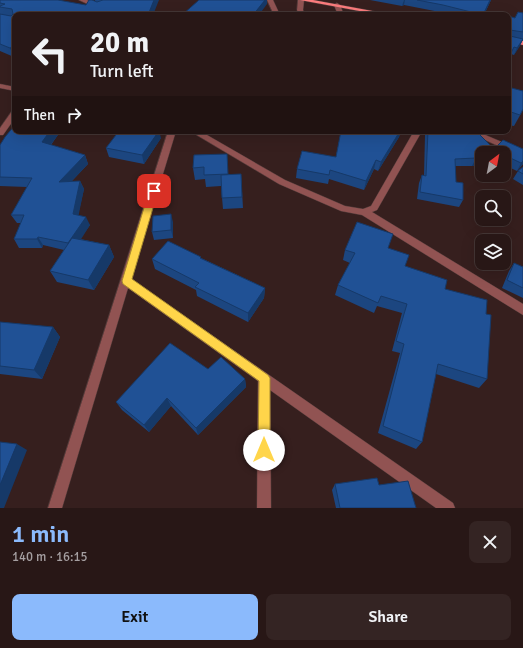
<!DOCTYPE html>
<meta charset="utf-8">
<style>
body{margin:0;font-family:Signika,sans-serif;background:#342423;color:#f1f3f6;height:100vh;display:flex;flex-direction:column;font-size:15px;white-space:nowrap}
*{box-sizing:border-box;margin:0}
p{font-size:13px;color:#a59fa1}
.icon{flex:none;width:22px;height:22px;fill:none;stroke:currentColor;stroke-width:2;stroke-linecap:round;stroke-linejoin:round}
.map{position:relative;height:508px;overflow:hidden}
.drawer{display:flex;flex-direction:column;background:#281716;flex:1}
.drawer>*{flex:none}
.hud{position:absolute;left:12px;top:12px;width:499px;height:122px;border-radius:8px;box-shadow:0 4px 16px #0002,0 0 0 1px #443635;background:#281716;color:#f1f3f6;overflow:hidden}
.needle{width:26px;rotate:32deg}
.buttons{position:absolute;left:475px;top:146px;display:grid;gap:8px}
.buttons a{display:grid;place-items:center;width:36px;height:36px;border-radius:8px;background:#281716;box-shadow:0 4px 16px #0002,0 0 0 1px #443635;font-size:20px}
.pin{position:absolute;display:grid;place-items:center;width:34px;height:34px;color:#fff;margin:-17px;border-radius:8px;box-shadow:0 2px 6px #0006}
.me{position:absolute;width:44px;margin:-22px;rotate:0deg;stroke-linejoin:round;filter:drop-shadow(0 0 3px #0008)}
.turn{display:flex;align-items:center;gap:14px;height:84px;padding:0 12px;font-size:18px}
.turn .icon{width:52px;height:52px;stroke-width:2.5}
.turn b{display:block;font-size:28px;line-height:34px}
.then{display:flex;align-items:center;height:38px;padding:0 12px;background:#0003;gap:8px;font-size:15px}
.round{display:grid;place-items:center;flex:none;width:42px;height:42px;border-radius:8px;background:#342423}
.headline{display:flex;align-items:center;justify-content:space-between;height:68px;padding:0 12px}
h1{font-size:24px;font-weight:600;line-height:30px;color:#8bbafc}
.primary-button{display:flex;gap:8px;margin-top:auto;padding:8px 12px}
.primary-button a{flex:1;height:46px;border-radius:8px;background:#8bbafc;color:#111;font-size:16px;font-weight:600;line-height:46px;text-align:center}
.primary-button a+a{background:#342423;color:#f1f3f6}
.map>svg:first-child{display:block}
</style>
<div class="map">
<svg width="523" height="508" viewBox="0 0 523 508">
<rect width="100%" height="100%" fill="#361f1e"/>
<g fill="none" stroke-linecap="round" stroke-linejoin="round">
<defs>
<path id="minor" d="M79,0H87L101,7L96,8Z
M267,0H273L280,15H274Z
M298,0H304L303,10L305,15H299L297,10Z
M337,3L340,5L344,15H338L334,5Z
M0,84L15,87V91L0,88Z
M12,111H15V118L3,135H0V128Z
M168,131H176L131,279L453,503L455,508H436L270,390L271,508H257L258,381L128,288L62,508H48Z
M190,131H200L285,180L345,206L363,209L371,206L414,131H422L377,210L372,212L523,304V315L362,215L341,211L279,184Z
M465,131H476L523,151V157Z"/>
<path id="major" d="M300,0H313L394,15H381Z
M508,38L523,41V45L508,42Z"/>
</defs>
<use href="#minor" stroke="#513b3a" stroke-width="1"/>
<use href="#major" stroke="#513b3a" stroke-width="1"/>
<use href="#minor" fill="#915352" fill-rule="evenodd"/>
<use href="#major" fill="#fb7c7d" fill-rule="evenodd"/>
</g>
<path fill="#1c4680" d="M0,0L86,5L95,1V0H159L15,15V56L14,57L0,51Z
M370,0H491L484,15H455L404,5L402,6Z
M523,13V40L514,55L511,54L508,16L515,18Z
M508,87L523,110L514,126L508,125Z
M341,131H401L399,137L378,171L374,169L364,190L329,179L328,184L296,178L297,169L336,157Z
M426,131H476L494,149L503,140L523,149V164L517,171L504,165V153H482V164L472,166H455L456,182L463,183V200L459,207L417,199L419,183L422,175L424,176L425,135Z
M60,132L51,145L85,155L88,164L72,181H80L84,189L78,215L90,225L80,239L109,245L114,257L94,290L57,282L50,271L64,250L43,245L42,248H19L14,239L21,223H17L11,215L27,187L0,186V145Z
M161,138L144,164L109,157L106,148Z
M194,155L228,174H241L243,208L223,209L221,186L206,187L205,179L195,180L193,168Z
M523,167V185L513,179L518,171Z
M173,222V238L154,240L152,232Z
M388,248L405,266L445,289L486,314L487,379L479,388L436,374L422,442L416,449L378,433L400,353L392,351L402,313L377,306L374,313L335,295L338,285L350,263L343,260L345,250Z
M201,257V258L265,288L264,298L248,322L197,296L196,290L155,269L152,259Z
M514,263L523,267V298L502,288L509,271Z
M0,322L53,327L60,337L42,379L0,374Z
M208,369L245,379L246,387L198,435L171,406L149,432L122,410L116,402Z
M335,484L379,485L416,508H336L332,490Z"/>
<path fill="#163968" d="M154,0H159L153,15H148Z
M265,0H267V4L259,15H253Z
M404,0H405L404,5L402,6Z
M490,0H491L484,15H483Z
M523,39L520,46L514,55L517,48Z
M12,47L15,55V56L14,57L10,48Z
M50,131H59L60,132L46,151L42,142Z
M159,131L161,138L144,164L142,155Z
M400,131H401L399,137L378,171L381,162Z
M85,155L88,164L63,190L59,182Z
M482,157V164L472,166L476,158Z
M376,160L374,169L364,190L366,181Z
M523,161V164L517,171L521,163Z
M80,181L84,189L77,223L73,214Z
M171,214L173,222V238L171,230Z
M86,217L90,225L73,252L68,243Z
M38,237L43,245L42,248L37,239Z
M109,245L114,257L94,290L88,280Z
M265,288L264,298L248,322V313Z
M53,327L60,337L42,379L34,370Z
M245,379L246,387L198,435L196,428Z
M167,398L171,406L149,432L144,425Z
M17,444L27,450L4,508H0V485Z"/>
<path fill="#205195" stroke="#163968" d="M0,0H58L86,5L89,0H92L97,2L103,0H154L148,15H15V48L12,47L10,48L0,44V14L11,16L13,14L12,9L0,7V6L5,4L0,3Z
M199,0H265L253,15H182Z
M417,0H490L483,15L443,5Z
M518,12L523,13V32L510,30V36L523,39L517,48L514,47L508,59V16L515,18Z
M494,13L504,15H493Z
M508,87L523,91V109L520,115L508,111Z
M15,125V131H50L42,142L85,155L59,182L80,181L73,214L86,217L68,243L38,237L37,239H14L24,215H11L32,178L0,177V145L5,137Z
M119,131H159L142,155L106,148Z
M341,131H400L381,162L376,160L366,181L330,170L329,175L297,169L302,151L336,157Z
M428,131H476L494,149L503,140L523,149V161L521,163L504,155V153H500L495,151L497,153H482V157L476,158L455,159L456,182L463,183V200L420,192L422,175L426,176Z
M227,154L228,174L204,175V167L193,168L194,155Z
M523,167V174L518,171Z
M241,174L242,197L222,198L221,175Z
M171,214V230L152,232L153,216Z
M357,222L393,234L388,248L409,255L405,266L447,280L445,289L487,300L486,314L491,315L487,379L438,364L422,442L383,426L404,344L396,341L407,304L381,296L378,303L338,285L355,253L345,250Z
M72,238L109,245L88,280L50,271Z
M168,241L201,257L200,258L265,288L248,313L195,287L199,283L152,259Z
M514,263L523,267V288L507,280Z
M0,322L53,327L34,370L0,366Z
M170,343L208,369L221,357L245,379L196,428L167,398L144,425L116,402Z
M0,442L17,444L0,485Z
M377,478L379,485L408,481L416,508H340L335,484Z"/>
<path fill="#ffd54a" stroke="#a68a30" d="M154,188L158,191L132,279L268,375L270,378V450L269,455L264,456L260,455L258,450L259,381L123,284L122,281L149,191Z"/>
</svg>
<div class="buttons">
<a><svg class="needle" viewBox="-14 -14 28 28"><path d="M0-13l5 13h-10z" fill="#e53935"/><path d="M0 13l5-13h-10z" fill="#a59fa1"/></svg></a>
<a><svg class="icon" aria-label="search" viewBox="0 0 24 24"><circle cx="10" cy="10" r="6"/><path d="M15 15l6 6"/></svg></a>
<a><svg class="icon" aria-label="layers" viewBox="0 0 24 24"><path d="M12 4l9 5-9 5-9-5zM3 14l9 5 9-5"/></svg></a>
</div>
<div class="pin" style="left:154px;top:191px;background:#d93025"><svg class="icon" aria-label="arrive" viewBox="0 0 24 24"><path d="M6 21V4h12l-3 4 3 4H6"/></svg></div>
<svg class="me" style="left:264px;top:450px" viewBox="-20 -20 40 40"><circle r="19" fill="#fff"/><path d="M0-13L10 11 0 6-10 11z" fill="#ffd54a"/></svg>
<div class="hud">
<div class="turn"><svg class="icon" aria-label="left" viewBox="0 0 24 24"><path d="M17 20v-9H6M10 6l-5 5 5 5"/></svg><div><b>20 m</b>Turn left</div></div>
<div class="then">Then<svg class="icon" aria-label="right" viewBox="0 0 24 24"><path d="M7 20v-9h11M14 6l5 5-5 5"/></svg></div>
</div>
</div>
<section class="drawer">
<div class="headline"><div><h1>1 min</h1><p>140 m · 16:15</p></div><a class="round"><svg class="icon" aria-label="close" viewBox="0 0 24 24"><path d="M6 6l12 12M18 6L6 18"/></svg></a></div>
<div class="primary-button"><a>Exit</a><a>Share</a></div>
</section>
